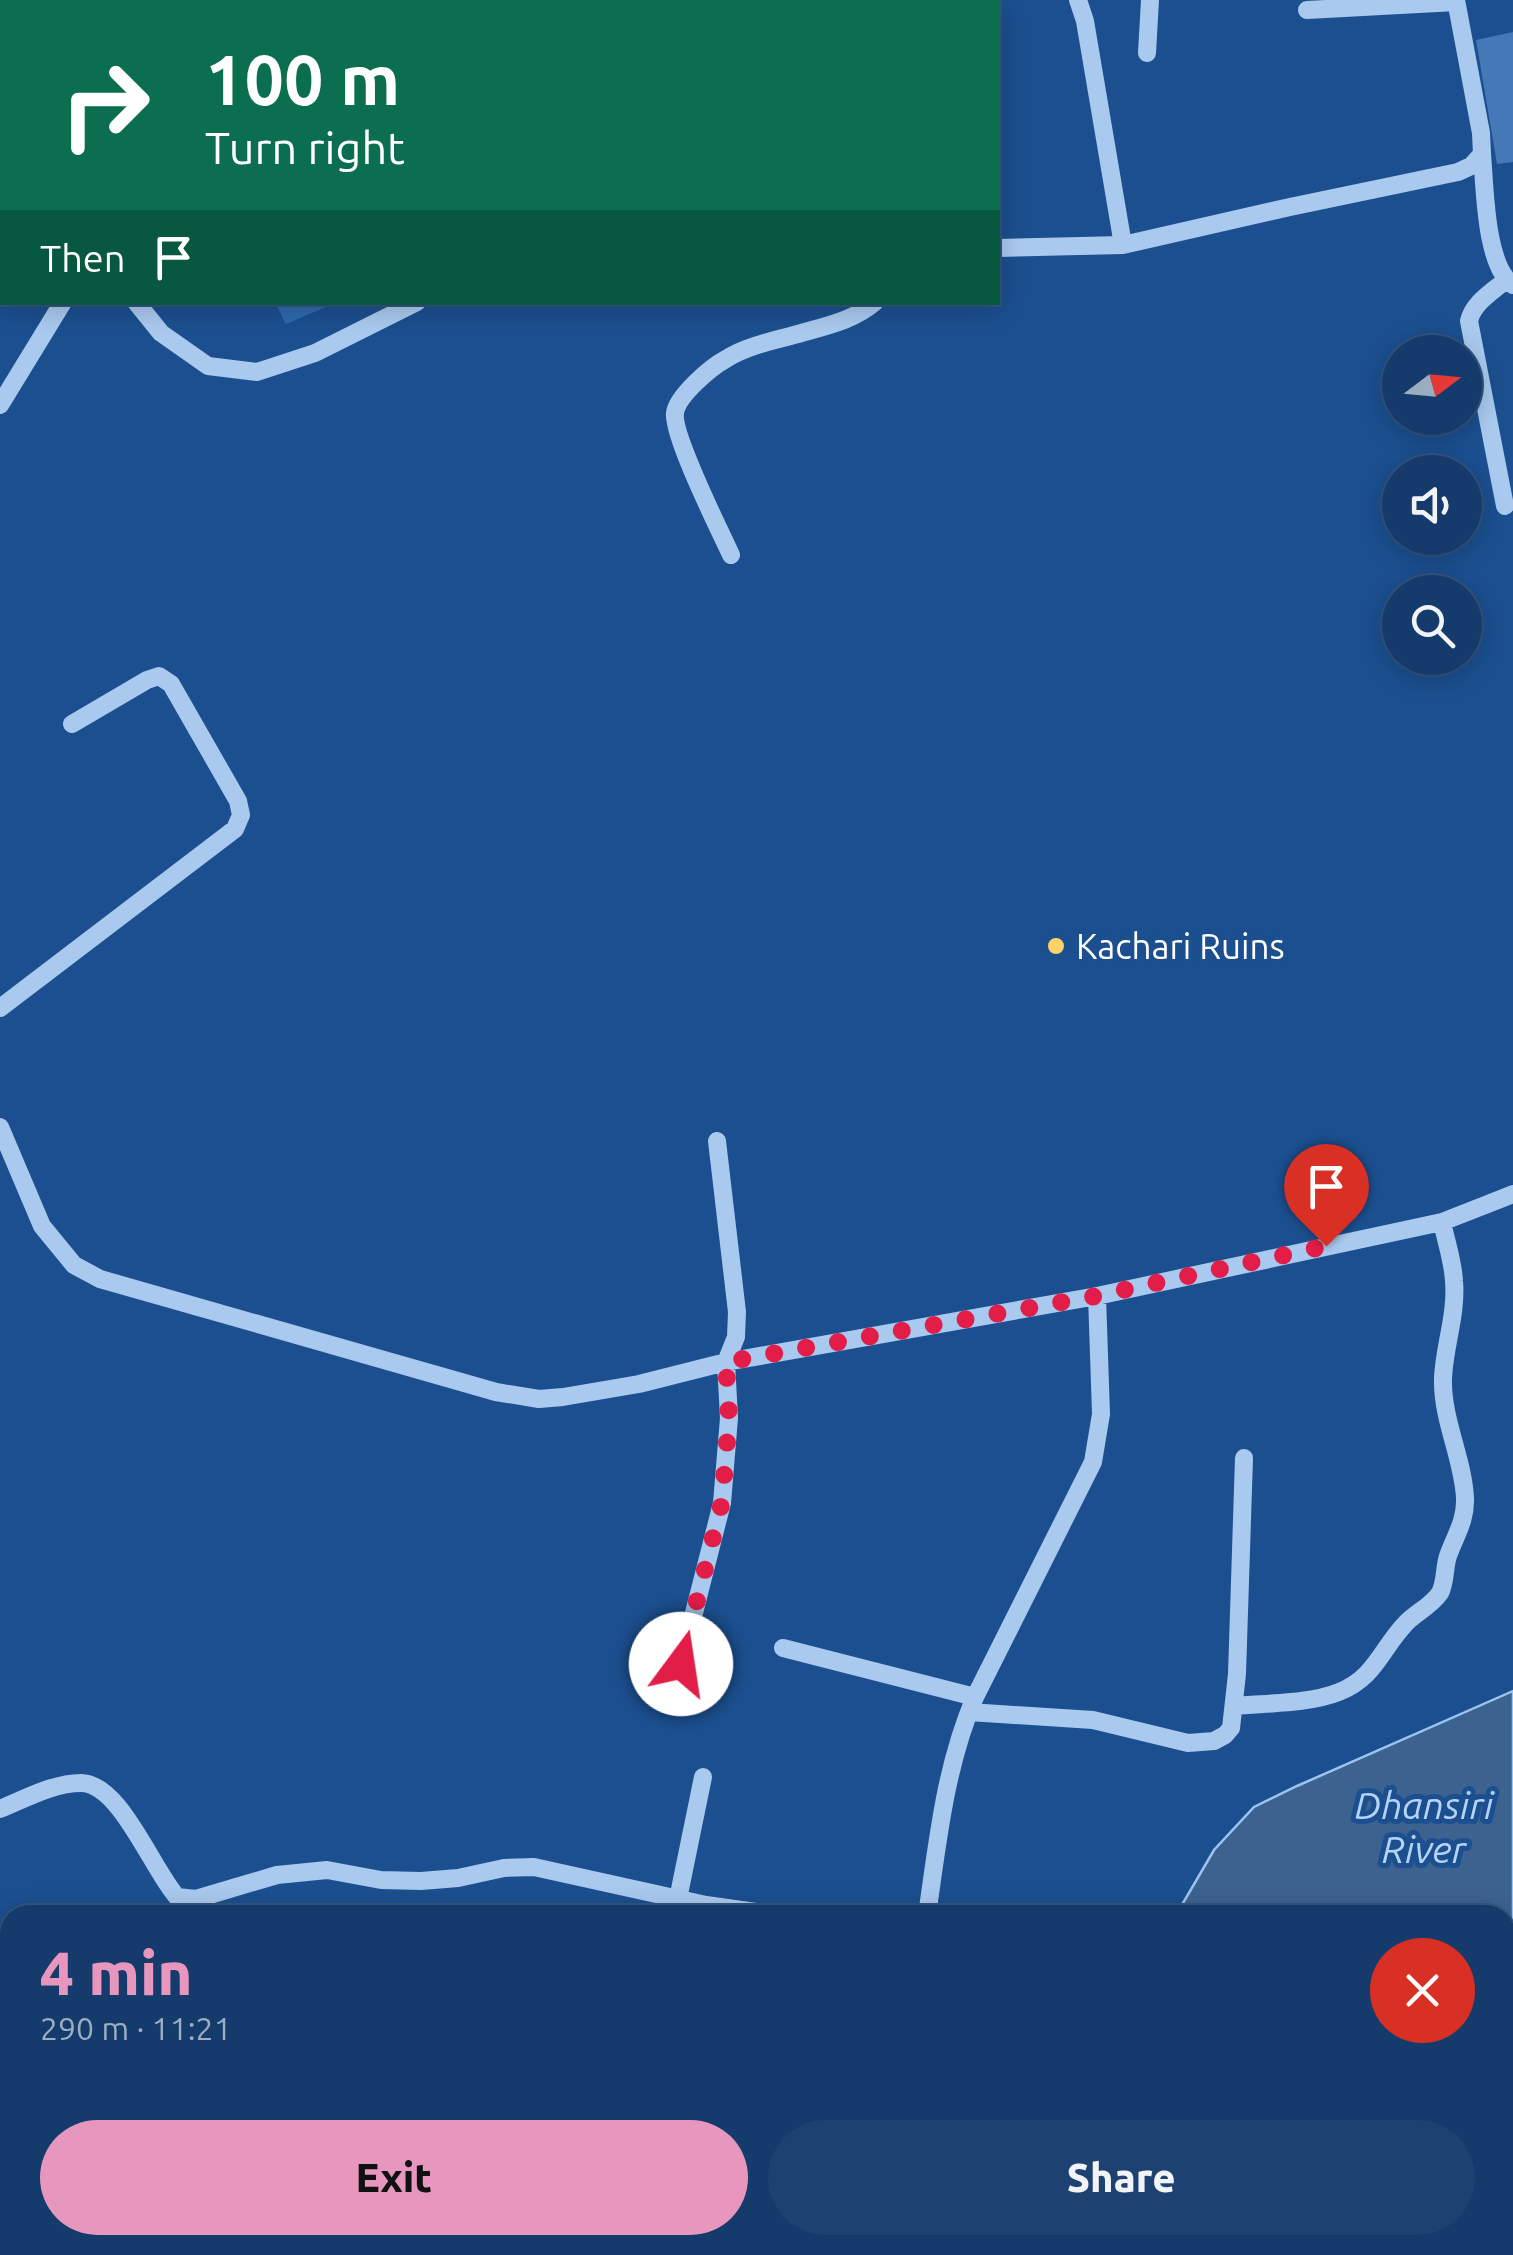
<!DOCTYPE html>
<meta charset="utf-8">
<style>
body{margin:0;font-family:Ubuntu,sans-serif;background:#1d4271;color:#f1f3f6;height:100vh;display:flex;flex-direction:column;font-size:38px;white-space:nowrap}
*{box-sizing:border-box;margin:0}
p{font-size:32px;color:#9dadc1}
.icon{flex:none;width:55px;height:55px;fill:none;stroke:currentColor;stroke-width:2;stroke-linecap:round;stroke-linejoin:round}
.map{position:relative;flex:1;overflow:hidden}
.details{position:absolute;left:0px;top:1905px;width:1515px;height:350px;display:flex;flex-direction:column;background:#143b6b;border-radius:30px 30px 0 0;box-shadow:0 5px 25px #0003,0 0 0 2px #33557e}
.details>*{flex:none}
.banner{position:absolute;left:0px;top:0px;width:1000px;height:305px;box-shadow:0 5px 25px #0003,0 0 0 2px #33557e;background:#0b6e4f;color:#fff;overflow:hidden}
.needle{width:65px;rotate:74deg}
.controls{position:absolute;left:1382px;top:335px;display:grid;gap:20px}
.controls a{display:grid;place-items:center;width:100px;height:100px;border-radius:50%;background:#143b6b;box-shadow:0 5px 25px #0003,0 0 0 2px #33557e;font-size:50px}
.pin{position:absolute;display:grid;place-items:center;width:85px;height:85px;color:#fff;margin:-102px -42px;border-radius:50% 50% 50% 0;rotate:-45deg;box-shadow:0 0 10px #0007}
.pin .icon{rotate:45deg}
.me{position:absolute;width:110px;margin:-55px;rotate:14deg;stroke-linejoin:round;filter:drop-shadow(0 0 8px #0008)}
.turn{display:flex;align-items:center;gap:35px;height:210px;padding:0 40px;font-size:45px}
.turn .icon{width:130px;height:130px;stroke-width:2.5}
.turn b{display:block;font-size:70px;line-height:85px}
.then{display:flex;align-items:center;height:95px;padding:0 40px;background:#0003;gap:20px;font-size:38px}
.round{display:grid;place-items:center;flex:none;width:105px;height:105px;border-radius:52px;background:#1d4271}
.overview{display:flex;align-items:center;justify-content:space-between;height:170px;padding:0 40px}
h1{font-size:60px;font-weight:800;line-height:75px;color:#e797bd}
.button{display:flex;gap:20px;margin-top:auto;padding:20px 40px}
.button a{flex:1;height:115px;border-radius:60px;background:#e797bd;color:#111;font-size:40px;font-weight:800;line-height:115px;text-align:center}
.button a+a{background:#1d4271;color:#f1f3f6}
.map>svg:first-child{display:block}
</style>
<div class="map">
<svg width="1513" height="2255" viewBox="0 0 1513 2255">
<rect width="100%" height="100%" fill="#1b4f8f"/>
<path fill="#2e69ad" d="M275,303H335L286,324Z"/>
<path fill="#3c6290" stroke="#9cc4f0" stroke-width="2.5" d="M1513,1691V2109L1505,2107V1915H1176L1214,1850L1254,1807L1297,1786Z
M0,2040L10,2042V2245H435L440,2255H0Z
M1108,2245H1262L1260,2255H1107Z"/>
<path fill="#4478b7" d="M1513,32V162L1497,164L1476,40Z"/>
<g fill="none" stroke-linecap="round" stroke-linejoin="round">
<path stroke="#a9c9ee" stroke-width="18" d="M35,0L36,2
M847,0L848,2
M1078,0L1085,21L1123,245
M942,2L954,0
M1307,10L1456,2
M0,38H2
M1147,53L1150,0
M1482,154C1485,187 1485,266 1513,285
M0,198L2,197
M998,248L1123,245L1290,207L1458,172L1471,166L1482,154L1481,133L1456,0
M136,302L161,333L208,366L257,372L315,353L417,302
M0,405L63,302
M1505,506L1469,321C1473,303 1492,292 1506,280
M731,555C720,531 672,435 675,413C677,396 711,367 726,359C746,346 776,340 798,334C825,326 853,321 875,302
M0,1008L235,829L241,815L238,801L171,684L159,676L147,680L72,724
M0,1127L42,1226L74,1265L100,1279L496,1392L539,1399L563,1397L639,1384L726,1362L1097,1296L1442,1222L1513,1194
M783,1648L975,1697
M681,1664L722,1503L729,1418L726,1362L736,1337L737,1312L717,1141
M1234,1706C1266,1703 1309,1704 1339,1692C1375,1678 1381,1649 1406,1623C1417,1612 1431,1606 1440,1593C1446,1581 1444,1568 1448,1556C1455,1536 1466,1521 1465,1498C1463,1458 1442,1420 1443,1379C1444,1347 1457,1314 1454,1281C1453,1261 1446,1241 1442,1222
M969,1712L1093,1720L1188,1743L1214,1741L1225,1735L1231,1728L1237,1674L1244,1458
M0,1809C25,1799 53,1783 81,1783C120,1783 152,1869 177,1897L196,1899L277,1875L327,1870L381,1880L421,1881L458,1878L504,1868L534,1867L706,1905L778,1915
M678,1899L703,1777
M927,1915C938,1840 945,1767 975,1697L1093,1462L1101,1414L1097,1296
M1466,2245L1471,2255
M866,2255L867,2245"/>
</g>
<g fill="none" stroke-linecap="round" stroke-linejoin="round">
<path stroke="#e11d48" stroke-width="18" stroke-dasharray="0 32.4" d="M681,1664L722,1502L729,1418L726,1362L1096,1296L1326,1246"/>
</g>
<circle fill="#ffd166" stroke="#1b4f8f" stroke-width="4" cx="1056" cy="946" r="10"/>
<g text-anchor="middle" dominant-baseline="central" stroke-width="10" stroke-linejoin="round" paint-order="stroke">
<g font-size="35" fill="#fff" stroke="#1b4f8f" text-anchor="start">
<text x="1076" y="946">Kachari Ruins</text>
</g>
<g font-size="38" font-style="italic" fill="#b5d3f5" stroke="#1b4f8f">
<text x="1424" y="1805">Dhansiri<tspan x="1424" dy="44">River</tspan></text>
</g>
</g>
</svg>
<div class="controls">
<a><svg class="needle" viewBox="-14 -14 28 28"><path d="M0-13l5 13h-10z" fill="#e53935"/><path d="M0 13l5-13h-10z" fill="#9dadc1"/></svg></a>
<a><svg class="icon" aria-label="sound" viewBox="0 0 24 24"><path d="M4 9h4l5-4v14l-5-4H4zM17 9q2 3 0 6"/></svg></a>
<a><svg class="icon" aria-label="search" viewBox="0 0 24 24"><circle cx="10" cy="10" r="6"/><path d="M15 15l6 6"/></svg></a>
</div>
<div class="pin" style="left:1326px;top:1246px;background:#d93025"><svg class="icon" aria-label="arrive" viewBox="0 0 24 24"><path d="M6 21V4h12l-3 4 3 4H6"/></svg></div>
<svg class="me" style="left:681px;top:1664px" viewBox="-20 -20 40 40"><circle r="19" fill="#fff"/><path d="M0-13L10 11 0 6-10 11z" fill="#e11d48"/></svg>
<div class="banner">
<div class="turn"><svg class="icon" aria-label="right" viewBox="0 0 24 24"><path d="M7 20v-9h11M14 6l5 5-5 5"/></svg><div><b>100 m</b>Turn right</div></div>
<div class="then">Then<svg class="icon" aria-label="arrive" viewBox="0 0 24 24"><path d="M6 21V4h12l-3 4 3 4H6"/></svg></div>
</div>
<section class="details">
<div class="overview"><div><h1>4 min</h1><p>290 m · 11:21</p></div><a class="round" style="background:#d93025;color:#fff"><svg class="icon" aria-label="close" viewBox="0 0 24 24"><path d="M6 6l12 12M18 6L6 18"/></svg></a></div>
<div class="button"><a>Exit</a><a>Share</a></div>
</section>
</div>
